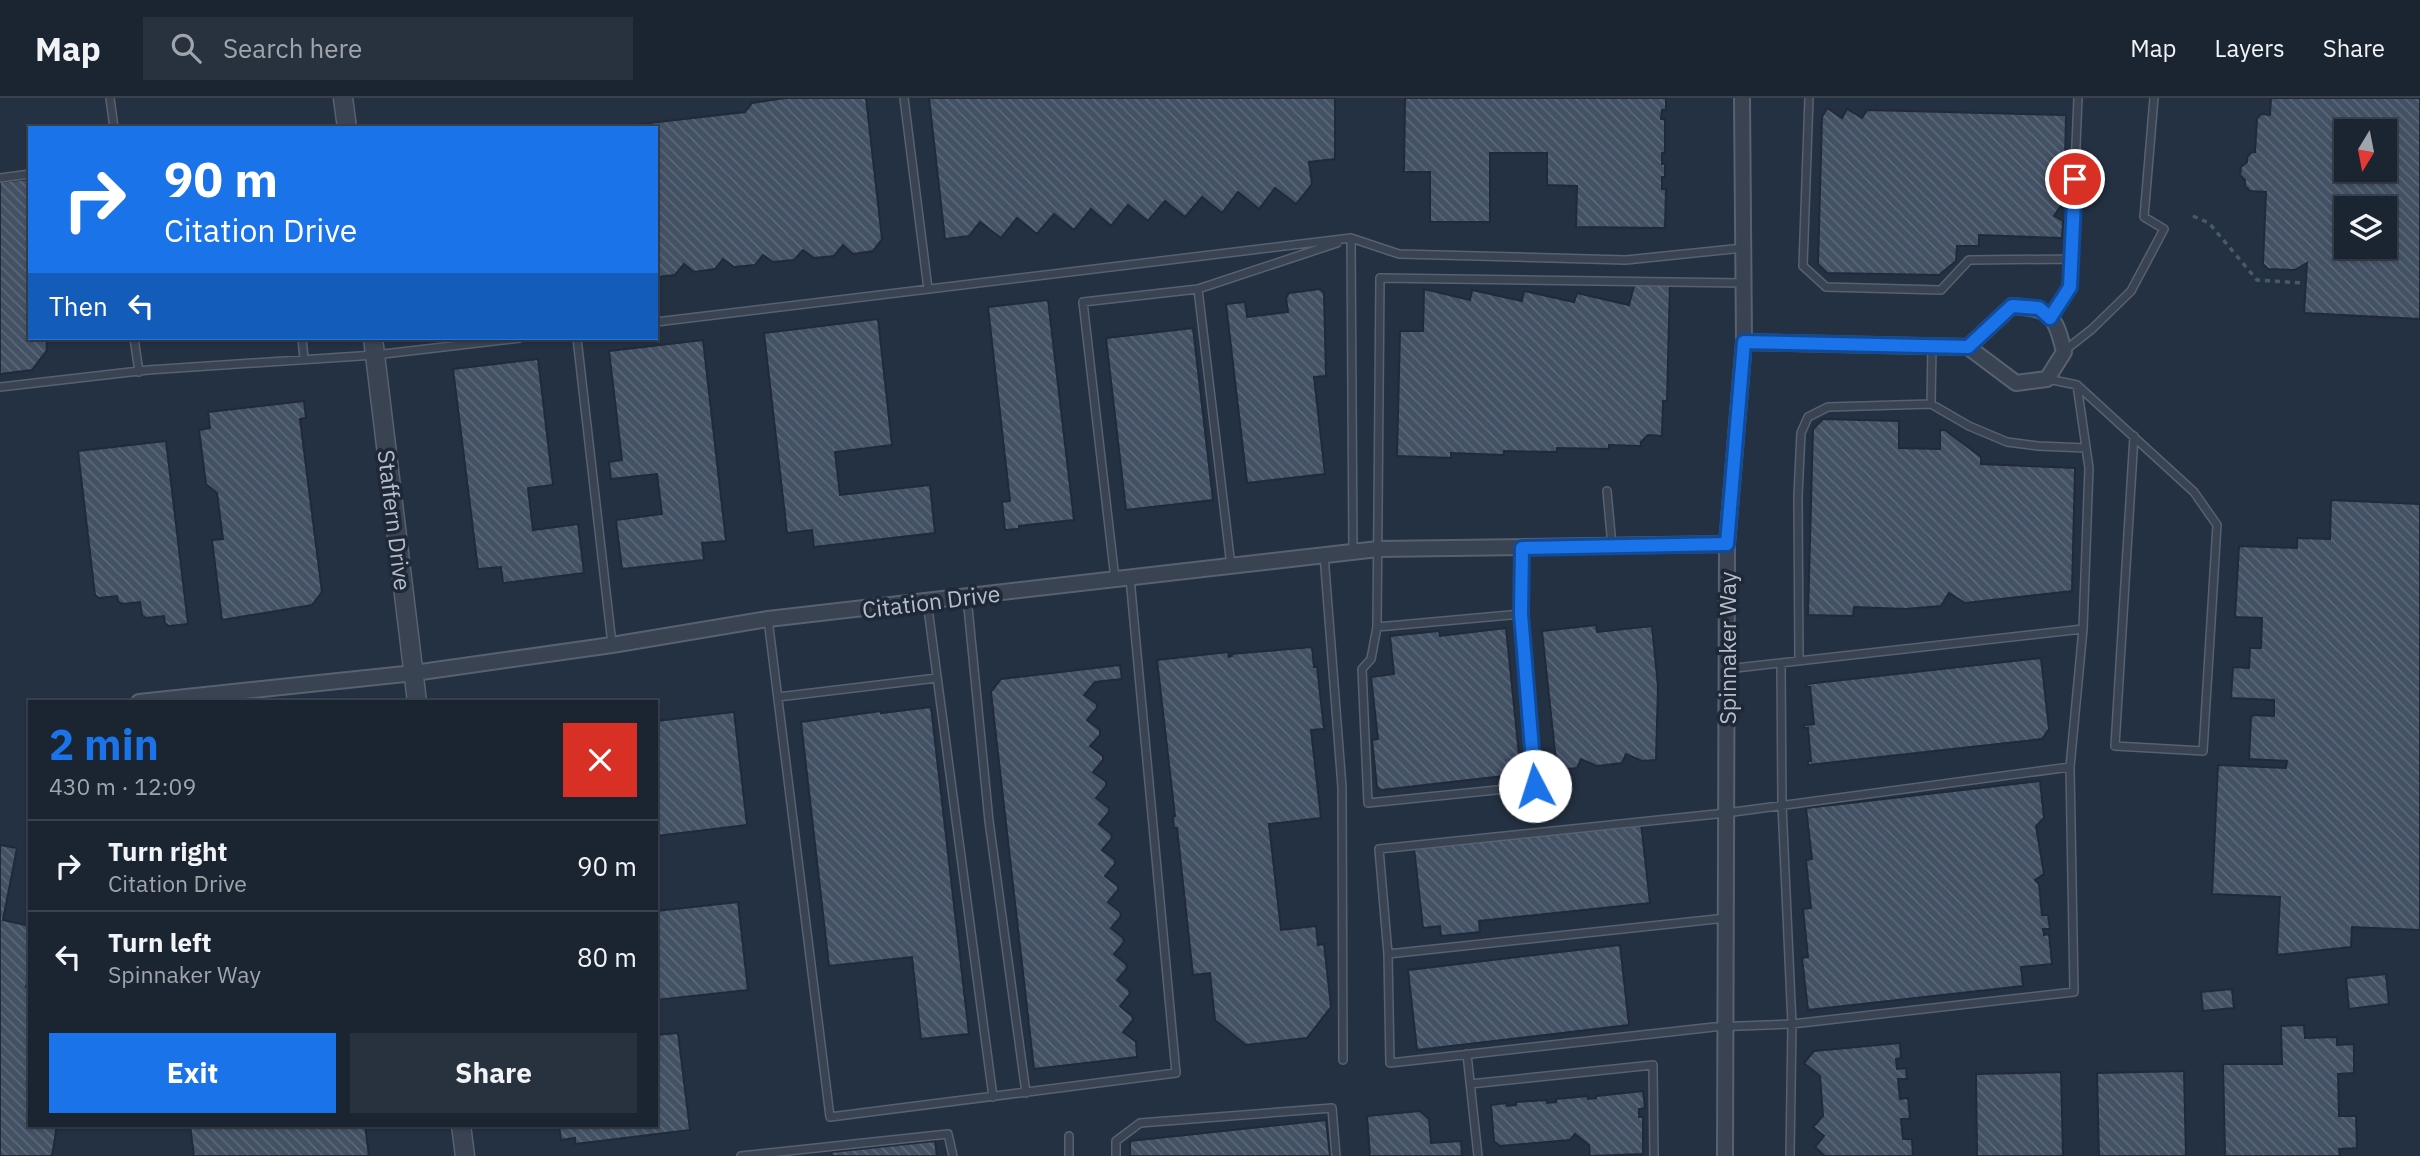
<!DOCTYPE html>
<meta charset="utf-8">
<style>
body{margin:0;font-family:"IBM Plex Sans",sans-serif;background:#28313e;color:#f1f3f6;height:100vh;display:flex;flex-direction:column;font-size:26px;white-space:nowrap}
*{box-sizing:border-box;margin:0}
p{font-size:23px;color:#a0a5ac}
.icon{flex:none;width:38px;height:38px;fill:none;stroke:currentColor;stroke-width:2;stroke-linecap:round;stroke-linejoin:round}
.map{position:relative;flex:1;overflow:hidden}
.panel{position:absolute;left:28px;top:602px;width:630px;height:427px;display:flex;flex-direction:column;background:#1b2532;border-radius:0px;box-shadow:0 2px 5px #0004,0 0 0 2px #39424d}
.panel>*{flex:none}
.guide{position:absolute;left:28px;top:28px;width:630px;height:214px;border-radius:0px;box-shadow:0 2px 5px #0004,0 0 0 2px #39424d;background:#1a73e8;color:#fff;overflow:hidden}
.needle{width:46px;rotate:190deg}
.buttons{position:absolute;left:2334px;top:21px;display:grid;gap:14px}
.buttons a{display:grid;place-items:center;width:63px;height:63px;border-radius:0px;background:#1b2532;box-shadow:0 2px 5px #0004,0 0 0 2px #39424d;font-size:35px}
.pin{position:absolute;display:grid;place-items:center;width:60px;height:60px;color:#fff;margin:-30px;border:4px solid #fff;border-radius:50%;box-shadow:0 2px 7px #0007}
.me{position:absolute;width:77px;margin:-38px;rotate:355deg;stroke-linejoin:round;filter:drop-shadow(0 0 5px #0008)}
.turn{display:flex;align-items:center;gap:24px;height:147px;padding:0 21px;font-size:32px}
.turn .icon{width:91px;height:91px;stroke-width:2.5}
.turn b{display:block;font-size:49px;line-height:60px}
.then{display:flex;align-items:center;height:66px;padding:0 21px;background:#0003;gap:14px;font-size:26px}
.round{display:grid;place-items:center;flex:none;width:74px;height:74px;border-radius:0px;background:#28313e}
.summary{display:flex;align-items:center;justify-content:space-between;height:119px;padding:0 21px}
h1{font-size:42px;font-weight:800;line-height:52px;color:#1a73e8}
.button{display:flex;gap:14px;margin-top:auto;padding:14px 21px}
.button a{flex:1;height:80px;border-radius:0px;background:#1a73e8;color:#fff;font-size:28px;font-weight:800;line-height:80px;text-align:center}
.button a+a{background:#28313e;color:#f1f3f6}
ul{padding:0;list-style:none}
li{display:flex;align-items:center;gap:21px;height:91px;padding:0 21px;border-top:2px solid #39424d}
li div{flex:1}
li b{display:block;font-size:26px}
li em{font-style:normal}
header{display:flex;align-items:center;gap:42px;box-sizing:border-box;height:98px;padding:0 35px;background:#1b2532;border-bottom:2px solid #39424d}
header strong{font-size:33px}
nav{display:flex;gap:38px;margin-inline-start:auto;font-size:24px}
.search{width:490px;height:63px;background:#28313e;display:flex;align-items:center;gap:18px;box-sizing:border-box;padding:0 24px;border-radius:0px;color:#a0a5ac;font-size:26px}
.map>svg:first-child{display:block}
</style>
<header>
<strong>Map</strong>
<div class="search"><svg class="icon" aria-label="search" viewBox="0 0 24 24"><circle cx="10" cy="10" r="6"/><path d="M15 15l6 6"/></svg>Search here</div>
<nav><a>Map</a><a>Layers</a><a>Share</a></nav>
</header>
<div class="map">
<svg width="2420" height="1058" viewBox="0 0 2420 1058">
<defs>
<pattern id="building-back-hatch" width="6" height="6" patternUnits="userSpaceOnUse" patternTransform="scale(1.75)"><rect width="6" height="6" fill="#435164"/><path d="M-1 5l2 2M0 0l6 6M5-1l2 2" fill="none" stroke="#5c6879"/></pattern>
</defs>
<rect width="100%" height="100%" fill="#243142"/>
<path fill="url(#building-back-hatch)" stroke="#202a39" stroke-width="2" fill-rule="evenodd" d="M785,0H866L882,141L873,153L853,156L843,147L834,158L814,160L803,152L794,162L773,164L763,157L755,167L734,169L723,161L715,171L694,174L684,166L675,177L656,179V30H606L745,14L752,5Z
M929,0H1335V61L1309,64L1312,86L1296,106L1275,90L1259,111L1238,94L1222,115L1202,99L1185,119L1165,103L1148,123L1128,107L1111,128L1091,111L1074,132L1054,116L1037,136L1017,120L1001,140L980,124L969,138L945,141Z
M1405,0H1666V12H1662L1661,21H1665V55H1662V66H1665V79H1662V91H1666L1665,130L1576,129L1577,88L1547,87V55H1490V124H1430V74H1404Z
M2271,0H2420V221L2304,215L2307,165L2295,172L2268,171L2263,166L2266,94L2250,93L2245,88V82L2240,77L2241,69L2247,64V59L2252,54H2255L2257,21L2261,16L2270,17ZM2347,33H2385V72H2347ZM2347,110H2385V149H2347Z
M1827,10L1842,20L1847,11L1862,20L1867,12L2066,17L2065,63L2055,78L2064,84L2055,98L2064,103L2054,118L2063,123L2062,140L1979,137V148H1957L1956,163L1939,177L1827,175L1818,166L1822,19Z
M30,81V240H46L47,252L32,272L0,276V84Z
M1635,184L1670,185L1667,303H1663L1662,338L1648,337L1641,344V348L1609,347V351L1557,350V354L1504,353V357L1451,355V360L1397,358L1400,233H1423L1424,191L1470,202L1472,192L1522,203L1524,193L1574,204L1577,195L1629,207Z
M1320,191L1324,195L1326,278L1314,279L1325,376L1247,385L1226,206L1245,204L1247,219L1288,214L1286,200L1289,195Z
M1048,202L1074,422L1019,428V431L1005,432L1002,404L1010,403L988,209Z
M878,221L892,347L835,354L840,397L930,387L935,435L814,449L812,432L787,435L764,235Z
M1193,230L1213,402L1126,412L1106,240Z
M703,242L726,443L702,445L704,462L622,471L616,422L662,416L657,376L611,381L609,364L622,362L609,253Z
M538,261L553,387L528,390L533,432L578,426L584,475L503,485L501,469L478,471L453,271Z
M304,303L306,320L300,321L322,494L312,507L222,522L212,442L223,441L217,395L206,386L199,332L210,330L208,314Z
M1823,321L1899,323V350L1940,351V332H1945L1981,359V366L2075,370L2072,493L1965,505L1949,495L1941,508L1906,511L1854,509L1853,518L1808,517L1813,331Z
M166,343L188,526L169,528L165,525L164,518L146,520L142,517L140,504L122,506L118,503L117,498L99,500L95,497L78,353Z
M2331,402L2420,406V832L2352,829L2351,849L2277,857L2280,799L2212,796L2218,667L2286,670L2287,663L2249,661L2251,620L2253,617L2274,618V602L2231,600L2233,569L2249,570L2250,550H2261L2262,520L2235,519L2239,448L2297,450V440L2330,441Z
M1596,527L1597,534L1652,528L1658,589L1656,662L1642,663L1626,656L1622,665L1597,668L1581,661L1577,670L1557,672L1542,533Z
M1506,530L1521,676L1381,692L1377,689L1372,642L1378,641L1371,579L1394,576L1390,538L1439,533L1440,538Z
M1312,549L1314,569H1317L1324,631L1311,632L1321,720L1269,726L1281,832L1316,828L1318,847L1324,846L1331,909L1307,940L1246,947L1215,922L1210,875L1193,877L1177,730H1174L1173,718H1175L1157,562L1228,554L1229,559L1232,558L1231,556Z
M2041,560L2049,631L2042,641L1808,667V663H1811L1808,630H1804V627L1814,626L1810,589H1807L1806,586Z
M1120,567L1122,581L1095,584L1084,597L1097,606V610L1087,622L1100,632V637L1090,648L1103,658V662L1093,674L1106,684V688L1096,700L1109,710V714L1099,726L1111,736L1112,740L1102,752L1115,762V766L1105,778L1118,788V792L1108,804L1120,814L1121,818L1111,830L1123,840L1124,844L1114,856L1126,866L1127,870L1117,882L1129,892L1130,896L1120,908L1132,918L1133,922L1123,934L1136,944L1137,959L1034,971L991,594L1001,581Z
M931,609L969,936L921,941L912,859L829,868L801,624L881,613V615Z
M734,614L747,727L656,738V623Z
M2040,683L2044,720L2036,728L2044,776L2035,782L2039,786L2042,817H2048L2050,831H2043L2044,837L2049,836L2052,866L2021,869L2023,888L1808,912L1802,860L1808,859L1803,811L1811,810L1806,762L1812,761L1806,710Z
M1641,725L1650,805L1479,823L1480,834L1441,838L1440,828L1423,830L1414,750Z
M0,747L17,750L3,822L30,828V870L26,889L30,890L28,928H30V1027H55L56,1034L52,1058H0Z
M738,804L748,892L656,902V813Z
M1620,847L1629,927L1417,952L1408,872Z
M2386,876L2389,906L2349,911L2346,880Z
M2232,891L2234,910L2203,913L2201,894Z
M2304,927L2305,940L2337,939V947L2354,946V975L2338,976L2339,1018H2356L2357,1050L2339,1051L2340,1058H2225L2223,966H2282L2281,928Z
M678,935L690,1032L575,1046V1040L561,1042L559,1027H656V937Z
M1900,945L1901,960L1896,961L1897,971L1906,970L1907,981H1898L1900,1001L1908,1000L1910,1021H1901L1903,1041H1912L1913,1058H1825L1815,1049L1824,1038L1813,1029L1823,1018L1820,978L1804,965L1814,953Z
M2184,973L2186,1058H2099L2097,975Z
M2061,974L2063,1058H1977L1976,976Z
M1643,993L1645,1010L1639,1011V1019H1643V1056L1590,1058L1589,1047L1575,1036L1570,1042L1500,1048L1494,1043L1491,1007L1506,1005L1507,1008L1516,1007V1004L1547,1002V1005L1556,1004V1001L1587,998L1588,1001L1596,1000V998Z
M1420,1013L1429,1021L1431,1045L1461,1043L1462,1058H1370L1367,1018Z
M1326,1022L1330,1058H1130V1043Z
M190,1027H365L369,1058H194Z
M935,1043L937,1058H832L831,1054Z"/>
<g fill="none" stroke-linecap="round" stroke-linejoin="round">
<defs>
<path id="service" d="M110,0L114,30
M904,0L928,191
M1809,0L1803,168L1826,189L1941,192L1969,162L2071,161
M0,80L30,76
M1348,141L1351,140L1353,454
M1198,191L1337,145
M2050,220L2070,189L2078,0
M656,224L1351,140L1399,156L1626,162L1743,150
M134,240L139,274
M302,240L304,261
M577,240L612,546
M2064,253L2092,231L2131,193L2164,131L2144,119L2154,0
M2048,281L2077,287L2194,394L2217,427L2203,653L2115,648L2134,338
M0,289L148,272L375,257L520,240
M1931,306L1932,248
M1607,393L1612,448
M1522,450L1521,516L1377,529L1380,180L1743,185
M1324,457L1342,689L1343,962
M1115,481L1083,204L1198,191L1231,468
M967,499L989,723L1026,995
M927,503L993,999
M768,521L830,1019L1176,975L1130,480
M1377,529L1371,561L1362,571L1368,705L1536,688L1521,516
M1799,563L1798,398L1801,335L1808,319L1828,309L1931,306L1969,328L2007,344L2038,348L2086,350
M1781,565L1782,707L1792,926L1790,1058
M1727,571L2083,531L2089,370L2077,287
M778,599L937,580
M2070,669L1726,715L1379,751L1388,856L1390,965L1714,929L1792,926L2074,894L2070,669L2083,531
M1388,856L1726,820
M1467,956L1478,1058
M1470,986L1653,967L1654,1058
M741,1058L948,1036L953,1058
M1069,1058V1038
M1116,1058V1043L1140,1025L1332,1010L1336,1058"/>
<path id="minor" d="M1744,244L1968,249L2016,285L2047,281L2064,254C2055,216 2050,211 2012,208L1968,249
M139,604L414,575L612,547L768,521L1378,451L1727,446
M1725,1058L1727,446L1744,244L1742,0"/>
<path id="tertiary" d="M343,0L347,30
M373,240L417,604
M461,1027L465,1058"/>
</defs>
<use href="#service" stroke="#57616f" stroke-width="10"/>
<use href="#minor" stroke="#57616f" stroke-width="18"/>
<use href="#tertiary" stroke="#57616f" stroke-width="21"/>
<path stroke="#455d60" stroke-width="3.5" stroke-dasharray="5 5" stroke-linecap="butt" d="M2193,118L2209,125L2257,182L2302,185"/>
<use href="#service" stroke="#394352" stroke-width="7"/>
<use href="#minor" stroke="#394352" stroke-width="14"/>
<use href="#tertiary" stroke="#394352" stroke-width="18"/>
</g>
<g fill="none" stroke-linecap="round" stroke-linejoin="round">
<defs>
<path id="route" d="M1535,688L1521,516L1522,450L1727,446L1744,244L1968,249L2012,208L2039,210L2050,220L2070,189L2075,81"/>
</defs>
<use href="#route" stroke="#114b97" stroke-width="18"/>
<use href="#route" stroke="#1a73e8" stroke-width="12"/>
</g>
<g text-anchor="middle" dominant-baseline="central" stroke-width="7" stroke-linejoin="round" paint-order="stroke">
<g font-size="23" fill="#b6becc" stroke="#1e2837">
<text transform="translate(395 422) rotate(83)">Staffern Drive</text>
<text transform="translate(931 503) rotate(-7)">Citation Drive</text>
<text transform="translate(1727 550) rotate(-90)">Spinnaker Way</text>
</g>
</g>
</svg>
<div class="buttons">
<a><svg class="needle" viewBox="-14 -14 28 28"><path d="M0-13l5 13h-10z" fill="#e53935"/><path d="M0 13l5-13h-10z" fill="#a0a5ac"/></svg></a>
<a><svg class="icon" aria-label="layers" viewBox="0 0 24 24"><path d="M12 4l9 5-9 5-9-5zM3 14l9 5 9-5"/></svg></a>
</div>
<div class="pin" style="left:2075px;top:81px;background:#d93025"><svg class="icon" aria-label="arrive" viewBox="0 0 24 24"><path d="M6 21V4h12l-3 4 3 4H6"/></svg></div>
<svg class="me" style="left:1535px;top:688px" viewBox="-20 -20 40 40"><circle r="19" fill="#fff"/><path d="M0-13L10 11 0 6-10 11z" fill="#1a73e8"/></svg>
<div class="guide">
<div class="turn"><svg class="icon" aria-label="right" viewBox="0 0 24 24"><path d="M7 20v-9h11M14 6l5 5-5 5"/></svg><div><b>90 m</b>Citation Drive</div></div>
<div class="then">Then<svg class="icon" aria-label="left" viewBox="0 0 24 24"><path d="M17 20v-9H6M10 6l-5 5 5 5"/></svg></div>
</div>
<section class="panel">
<div class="summary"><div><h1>2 min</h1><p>430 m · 12:09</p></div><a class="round" style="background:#d93025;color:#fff"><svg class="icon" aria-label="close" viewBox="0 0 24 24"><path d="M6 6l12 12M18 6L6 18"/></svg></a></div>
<ul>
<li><svg class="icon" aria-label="right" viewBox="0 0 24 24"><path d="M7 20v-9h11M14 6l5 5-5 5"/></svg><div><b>Turn right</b><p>Citation Drive</p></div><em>90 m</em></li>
<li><svg class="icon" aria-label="left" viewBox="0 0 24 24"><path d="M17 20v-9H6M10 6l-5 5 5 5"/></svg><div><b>Turn left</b><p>Spinnaker Way</p></div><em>80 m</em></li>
</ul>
<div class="button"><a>Exit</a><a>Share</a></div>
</section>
</div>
